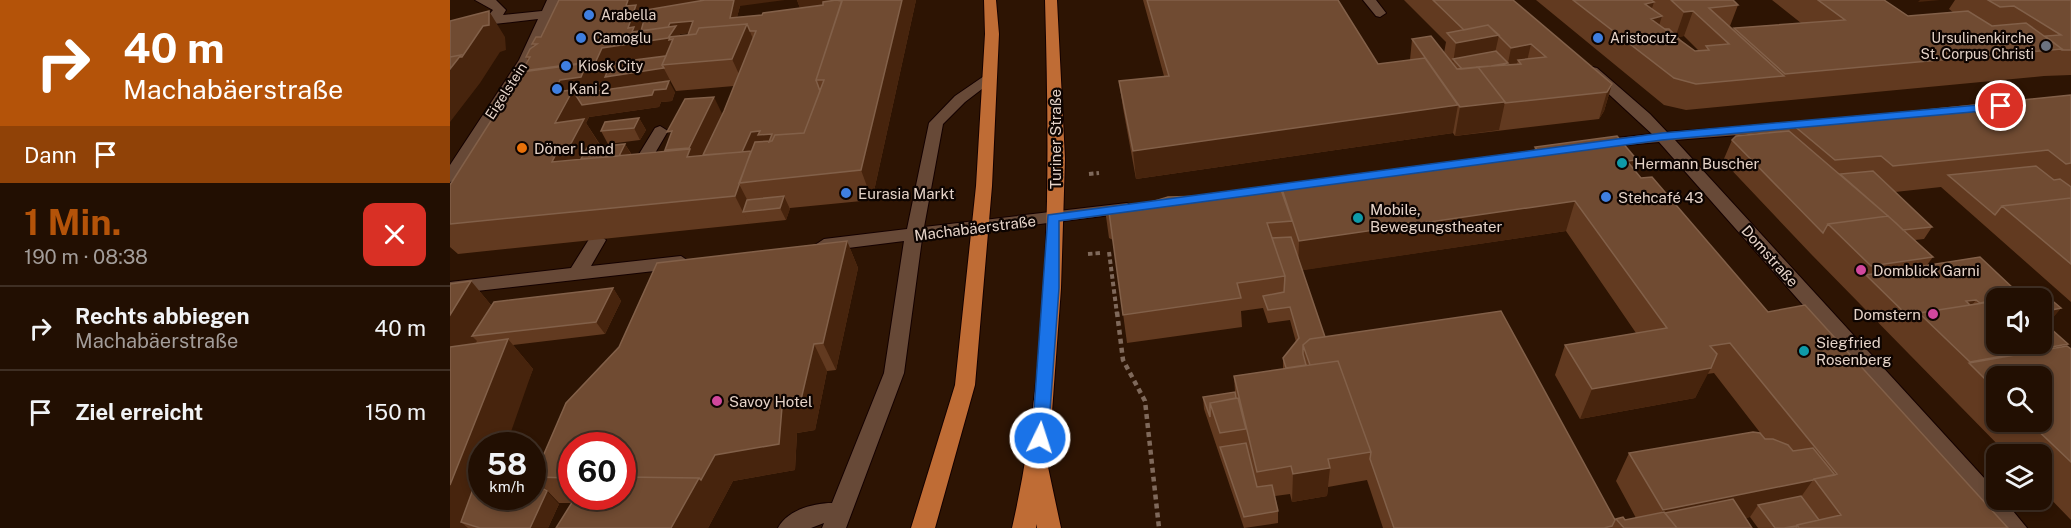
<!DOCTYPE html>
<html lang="de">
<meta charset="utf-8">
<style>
body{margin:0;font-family:"Public Sans",sans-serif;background:#2a180c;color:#f1f3f6;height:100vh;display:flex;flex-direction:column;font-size:22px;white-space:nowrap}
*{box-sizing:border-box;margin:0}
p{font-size:20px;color:#a29c99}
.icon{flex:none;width:33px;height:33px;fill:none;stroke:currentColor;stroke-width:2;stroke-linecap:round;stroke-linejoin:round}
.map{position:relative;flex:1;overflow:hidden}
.drawer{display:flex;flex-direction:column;background:#220f02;width:450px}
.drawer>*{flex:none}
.banner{background:#b45309;color:#fff;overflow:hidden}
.tools{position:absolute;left:1536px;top:288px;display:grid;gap:12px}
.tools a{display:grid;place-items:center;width:66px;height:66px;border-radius:12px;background:#220f02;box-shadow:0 3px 9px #0003,0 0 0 2px #3f2f24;font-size:30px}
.speed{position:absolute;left:18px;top:432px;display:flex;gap:12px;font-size:30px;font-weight:700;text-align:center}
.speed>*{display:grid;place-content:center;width:78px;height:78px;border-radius:50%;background:#220f02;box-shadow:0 3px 9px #0003,0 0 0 2px #3f2f24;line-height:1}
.speed small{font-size:15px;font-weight:400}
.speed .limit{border:9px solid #d22;background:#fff;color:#111}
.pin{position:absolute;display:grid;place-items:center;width:51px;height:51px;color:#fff;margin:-26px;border:3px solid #fff;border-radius:50%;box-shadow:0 2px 6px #0007}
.me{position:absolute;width:66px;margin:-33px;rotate:4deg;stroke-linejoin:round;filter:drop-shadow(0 0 4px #0008)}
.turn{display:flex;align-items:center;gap:21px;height:126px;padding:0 24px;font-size:27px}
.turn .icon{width:78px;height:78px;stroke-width:2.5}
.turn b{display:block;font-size:42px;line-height:51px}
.then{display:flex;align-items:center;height:57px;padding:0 24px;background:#0003;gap:12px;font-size:22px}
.round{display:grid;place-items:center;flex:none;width:63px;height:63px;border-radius:12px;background:#2a180c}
.head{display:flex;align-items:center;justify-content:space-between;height:102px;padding:0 24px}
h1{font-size:36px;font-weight:700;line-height:45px;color:#b45309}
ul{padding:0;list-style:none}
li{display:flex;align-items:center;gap:18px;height:84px;padding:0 24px;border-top:2px solid #3f2f24}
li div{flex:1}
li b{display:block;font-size:22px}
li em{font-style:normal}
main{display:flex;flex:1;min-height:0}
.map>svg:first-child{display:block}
</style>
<main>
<section class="drawer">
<div class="banner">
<div class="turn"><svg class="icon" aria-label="right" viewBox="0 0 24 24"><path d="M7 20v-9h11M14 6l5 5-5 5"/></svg><div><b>40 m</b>Machabäerstraße</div></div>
<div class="then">Dann<svg class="icon" aria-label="arrive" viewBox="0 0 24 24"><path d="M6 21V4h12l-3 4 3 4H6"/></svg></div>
</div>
<div class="head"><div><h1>1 Min.</h1><p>190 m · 08:38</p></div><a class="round" style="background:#d93025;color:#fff"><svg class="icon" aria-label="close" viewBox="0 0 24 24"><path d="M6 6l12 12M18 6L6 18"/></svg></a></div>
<ul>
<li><svg class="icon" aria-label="right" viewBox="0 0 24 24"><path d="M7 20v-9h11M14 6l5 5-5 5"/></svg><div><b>Rechts abbiegen</b><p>Machabäerstraße</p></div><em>40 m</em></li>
<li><svg class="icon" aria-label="arrive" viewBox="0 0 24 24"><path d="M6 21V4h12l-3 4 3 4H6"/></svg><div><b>Ziel erreicht</b></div><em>150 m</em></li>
</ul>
</section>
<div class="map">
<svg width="1621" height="528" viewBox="0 0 1621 528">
<rect width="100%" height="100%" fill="#2d1403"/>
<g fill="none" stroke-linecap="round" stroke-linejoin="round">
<defs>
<path id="minor" d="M25,0H46L56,10L53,15L92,11L97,0H109L83,60L6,180L0,182V165L69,60L88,19L44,24L0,40V31L37,17L43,10Z
M913,0H926L936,13L930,17L926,16Z
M1142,67L1147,68L1200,114L1217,132L1370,121L1373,124L1365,129L1225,140L1546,491V500H1554L1577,528H1550L1209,142L1143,148L1140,145L1143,142L1148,140L1202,134L1137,74V68Z
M540,72L547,76L545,79L515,102L493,124L474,227L677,203L685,208L677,213L472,239L454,373L396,528H372L374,523L361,528H328C337,510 364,503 382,503L434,373L454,241L374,251L365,245L374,239L457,229L479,123L505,96Z
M210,126L218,131L194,172L192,175H180L178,172L205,128Z
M147,234L156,240L141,266L231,256L240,262L231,268L0,294V282L121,268L141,236Z"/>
<path id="major" d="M534,0H546L549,34L542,186L525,385L485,528H461L505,385L526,186L535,34Z
M595,0H607L615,159L611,288L598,467L611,528H587V524L586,528H562C601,356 600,176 595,0Z"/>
</defs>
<use href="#minor" stroke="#140100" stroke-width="2"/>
<use href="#major" stroke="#140100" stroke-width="2"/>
<path stroke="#7f695b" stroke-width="4" stroke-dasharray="4.5 3" stroke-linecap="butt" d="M639,174L649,173
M659,252L667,314
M638,254L650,253"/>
<path stroke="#7f695b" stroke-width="4.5" stroke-dasharray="5 4" stroke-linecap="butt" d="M667,312L673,360L695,401L709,528"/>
<use href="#minor" fill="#674937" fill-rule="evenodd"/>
<use href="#major" fill="#bf6c35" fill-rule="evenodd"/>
</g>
<path fill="#623a20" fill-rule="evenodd" d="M347,0H466L422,200L340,208L336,220L8,254L0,247V185L72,72V71L78,61L76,57L83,47L82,44L290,6L287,17L312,15L350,8ZM238,33V35H230V34ZM220,80L226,91L284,86L272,115L215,150L216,151L182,155L175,144L151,146L136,123L139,117L209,107L211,102L222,101L225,92L161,89Z
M693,0H888L928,64L960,60L962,39L994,53L996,42L954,0H1063L1162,84L1154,111L1149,119L1005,136L1003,133L686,179L673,108L669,81L714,76Z
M1086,0H1283L1288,5L1280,26L1283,29L1284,28L1351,23L1322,0H1434L1458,16L1504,13L1499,9L1505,0H1621V75L1594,76L1236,110L1214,105ZM1234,36L1249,51H1245L1227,37Z
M1621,95V302L1491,187L1445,192L1482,227L1474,239L1465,240L1483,257L1477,265L1530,257L1565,290L1586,287L1611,308L1596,325L1618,344L1617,346L1621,349V520L1592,490V454H1557L1361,254L1273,161L1282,140L1286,136L1339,131L1342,124ZM1546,298H1592V344H1546ZM1546,376H1592V422H1546Z
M189,118L196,130L190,140L158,144L151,131Z
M1085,147L1184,169L1191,178L1318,312L1558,528H1308L1300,517L1295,518L1302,528H933L917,480L878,487L877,496L842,502L840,494L825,496L828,511V523L794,528L754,409L753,397L785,392L784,376L833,369V358L846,342L840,320L818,323L813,308L791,311L792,327L677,343L663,240L659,238L655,209L830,187L1083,154ZM1116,231L1186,333L1115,345L1105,375L1130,419L1245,398L1257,374L1264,373L1315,439L1179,453L1166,481L1186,518L1175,520L1166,519L1165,520L875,337L852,270Z
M397,241L408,268L386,370L377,371L365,430L347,433L345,470L283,481L258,528H106L122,503H109L84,477L116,403L169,347L207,263ZM122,446H172V496H122Z
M21,281L41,305L163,288L171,301L155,334L63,345L83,369L32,496L109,504L98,528H0Z"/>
<path fill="#47240d" d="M178,0H335L290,6L284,29L280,18L282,7L220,23L243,21L248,32L230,34L239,53L212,65L220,80L152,90H204L219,81L225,92L222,101L211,102L209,107L139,117L136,123L151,147L175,144L182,156L102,162L105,123L72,71L152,48L178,28L176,6Z
M347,0H386L354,19Z
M452,0H466L422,200L411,170Z
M1470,0H1490L1468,2Z
M1204,2L1196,27L1195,4Z
M39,11L55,37L56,50L50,52L30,83L0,122V58Z
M1243,11L1234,36L1225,38L1234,12Z
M1212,16L1205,39L1201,19Z
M297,24L307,49L294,85L282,59Z
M1049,35L1043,62L1003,59L1002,70L1006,43Z
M1081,44L1075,70L1068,60L1065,72L1028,69L1058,63L1061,48Z
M1162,84L1154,111L1149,119L1157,92Z
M264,97L278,126L257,171L237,157L240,149L239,148Z
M1055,102L1049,130L1005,136L1010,107Z
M1008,105L1003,133L686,179L683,151Z
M189,118L196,130L190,140L184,128Z
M310,131L322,134L328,146L303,152L280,169L301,132Z
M1187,160L1176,189L1177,161Z
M289,184L303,211L293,212L299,224L285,196Z
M334,196L340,209L336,220L330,208Z
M1125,201L1116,231L848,271L849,241Z
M397,241L408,268L386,370L373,343Z
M21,281L45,310L22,336L27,341L4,380H0V315Z
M163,288L171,301L155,334L146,322Z
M1526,300L1516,313V301Z
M1611,308L1592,331V312Z
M58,339L83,369L56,446H32V496L11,522L18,528H0V485Z
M364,344L377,371L365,430L347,433L345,470L283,481L258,528H221L249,478L265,455L332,407Z
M1618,344L1591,374L1519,363L1520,362Z
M1261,368L1245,398L1130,419L1142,389Z
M880,468L877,496L842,502L843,474Z
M1363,480L1343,508L1308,505L1300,517L1245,528H1203L1213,510Z
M97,491L109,504L98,528H80Z"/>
<path fill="#704b32" stroke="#826049" stroke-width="1.5" d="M109,0H178L176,6L186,5L178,28L184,27L182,32L226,26L218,38L152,48L146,61L72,71L80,57H76L80,49L87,44H82L86,37H91Z
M255,0H284L280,18L312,15L313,13L373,5V2L386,0L392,1L366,80L370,91L354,133L325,135L322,141L319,142L322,134L308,135L310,131L301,132L292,152L253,155L274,111L306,31H300L297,24L249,28L246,34L238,35L243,21L220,23L218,27L191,31L194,20L190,11Z
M392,0H452L411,170L289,183L305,142L322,141L325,135L354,133L374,80H366Z
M697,0H888L928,64L975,58L1008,105L683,151L669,81L719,76Z
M983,0H1063L1162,84L1157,92L1055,103V102L1028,67H1026L1071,64L1068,60L1096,57L1081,44L1061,48L1038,25L1014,30Z
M1123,0H1201L1204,2L1195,4L1212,16L1201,19L1245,51L1259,50L1256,46L1279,44L1243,11L1234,12L1221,0H1283L1288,5L1259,8L1334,76L1246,84L1224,78Z
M1368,0H1434L1458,16L1518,11L1542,26L1576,23L1612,49L1335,74L1284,28L1395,20Z
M1538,0H1621V50H1612L1610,49H1612L1595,36L1611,35L1564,6L1550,7Z
M39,11V25L33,26L12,57H10L11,55L0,57V21Z
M297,24L282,59L212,65L223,39L219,40L220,37L246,34L249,28Z
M1038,25L1049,35L1006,43L997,33Z
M1215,29H1219L1230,40Z
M981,36L1007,69L1028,67L1055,102L1010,107L962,39Z
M1046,51L1058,63L1041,66L1012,69L1003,59Z
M11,55L0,69V57Z
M216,56L212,65L214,68L155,77L161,63Z
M137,63L131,77L110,80L104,92L123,90L105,123L134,119L118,149L108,150L102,162L240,149L237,157L301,151L285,196L0,224V185L72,72Z
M219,81L216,89L204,90L202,95L132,105L125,94Z
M1621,95V163L1616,164L1598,150L1443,166L1431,156L1385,160L1342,124Z
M264,97L239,148L215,150L222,131L217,132L235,99Z
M189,118L184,128L151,131L155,122Z
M1339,131L1446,223L1438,216L1378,224L1373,233L1282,140L1286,136Z
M1167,136L1187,160L1177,161L1191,178L1202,177L1318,312L1355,305L1558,528H1349L1347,525L1391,515L1364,479L1387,474L1280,343L1260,346L1267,354L1261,368L1142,389L1115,345L1217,328L1125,201L849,241L831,186L1089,153L1085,147Z
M175,144L169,156L131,159L137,148Z
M1586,166L1604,180L1610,179L1621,187V198L1552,206L1545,215L1498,175Z
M1423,171L1482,227L1453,230L1446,223L1390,174Z
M830,187L842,221L817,223L835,276L787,283L791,298L673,315L659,212L655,209L688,206L718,197L757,196Z
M334,196L330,208L293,212L297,200Z
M1621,198V264L1552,206Z
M1438,216L1483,257L1421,266L1378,224Z
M841,237L875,337L860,339L853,345V354L856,365L836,368L833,358L849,338L840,307L818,310L813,296L834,292L835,276L822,238Z
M397,241L373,343L364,344L350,404L332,407L329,444L265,455L251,480L249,478L172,477V446H122V478L84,477L116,403L169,347L207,263Z
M1530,257L1565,290L1543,293L1535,302L1530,303L1526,300L1516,301L1520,305L1469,313L1463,321L1416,275Z
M21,281L0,315V284Z
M1586,287L1611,308L1592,312V298H1550L1543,293Z
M163,288L146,322L22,336L44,302Z
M1546,301V344H1592V321L1618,344L1520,362L1469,313Z
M1051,311L1165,520L1162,526L1154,528H944L920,459L921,452L888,361L860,365L853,345L860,339Z
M58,339L0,485V347Z
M1617,346L1621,349V462L1579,422H1592V376H1546V390L1519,363Z
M888,361L921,452L878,459L880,468L843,474L841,466L807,472L784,376Z
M785,392L786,398L760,403V417L753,397Z
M788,398L796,429L770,433L760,403Z
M1303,432L1310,433L1315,439H1323L1338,445L1343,451L1363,448L1385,475L1364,479L1363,480L1213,510L1179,453Z
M796,443L807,487L822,485L828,511L794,517L770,447Z
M29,473H32V496H82V481L97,491L80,528H30L11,522Z
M172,477L249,478L221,528H106L126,496H172Z
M1351,496L1369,520L1347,525L1346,526L1334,528H1325L1308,505Z
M1283,499L1302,528H1227L1215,513Z
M1214,512L1227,528H1174L1166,519L1173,517L1175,520Z
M1346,526L1347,528H1334Z"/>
<path fill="#1a73e8" stroke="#114b97" stroke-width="1.5" d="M1551,103L1557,106L1555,109L1212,140L609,221V288L598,438L596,443H584L582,438L598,215L1212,133Z"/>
<g fill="#3f7fe0" stroke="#0d0401" stroke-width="2">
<circle cx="139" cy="15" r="6"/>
<circle cx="131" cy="38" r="6"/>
<circle cx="1148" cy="38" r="6"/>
<circle cx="116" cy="66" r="6"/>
<circle cx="107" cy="89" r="6"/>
<circle cx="396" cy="193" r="6"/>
<circle cx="1156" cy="197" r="6"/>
</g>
<circle fill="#6b7280" stroke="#0d0401" stroke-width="2" cx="1596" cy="46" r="6"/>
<circle fill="#e8710a" stroke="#0d0401" stroke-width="2" cx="72" cy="148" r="6"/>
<g fill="#0f9aa8" stroke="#0d0401" stroke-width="2">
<circle cx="1172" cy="163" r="6"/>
<circle cx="908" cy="218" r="6"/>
<circle cx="1354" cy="351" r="6"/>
</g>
<g fill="#d1479c" stroke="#0d0401" stroke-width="2">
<circle cx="1411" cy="270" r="6"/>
<circle cx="1483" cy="314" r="6"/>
<circle cx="267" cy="401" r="6"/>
</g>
<g text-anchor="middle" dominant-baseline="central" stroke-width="4.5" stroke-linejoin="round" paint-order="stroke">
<g font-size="14" fill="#e5d3c8" stroke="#0d0401" text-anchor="start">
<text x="151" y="15">Arabella</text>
<text x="143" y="38">Camoglu</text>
<text x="1160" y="38">Aristocutz</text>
<text x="1584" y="38" text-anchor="end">Ursulinenkirche<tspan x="1584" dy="16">St. Corpus Christi</tspan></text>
<text x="128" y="66">Kiosk City</text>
<text x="119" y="89">Kani 2</text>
</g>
<g font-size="14" fill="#e5d3c8" stroke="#0d0401">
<text transform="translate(56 91) rotate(-57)">Eigelstein</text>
</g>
<g font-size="15" fill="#e5d3c8" stroke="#0d0401">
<text transform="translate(605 139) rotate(-90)">Turiner Straße</text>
<text transform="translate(525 228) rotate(-7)">Machabäerstraße</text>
<text transform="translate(1320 256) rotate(48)">Domstraße</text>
</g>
<g font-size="15" fill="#e5d3c8" stroke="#0d0401" text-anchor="start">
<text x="84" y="148">Döner Land</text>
<text x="1184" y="163">Hermann Buscher</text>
<text x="408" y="193">Eurasia Markt</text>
<text x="1168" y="197">Stehcafé 43</text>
<text x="920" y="209">Mobile,<tspan x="920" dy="17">Bewegungstheater</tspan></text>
<text x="1423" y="270">Domblick Garni</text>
<text x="1471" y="314" text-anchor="end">Domstern</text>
<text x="1366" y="342">Siegfried<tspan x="1366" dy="17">Rosenberg</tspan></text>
<text x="279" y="401">Savoy Hotel</text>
</g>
</g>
</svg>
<div class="tools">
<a><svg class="icon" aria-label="sound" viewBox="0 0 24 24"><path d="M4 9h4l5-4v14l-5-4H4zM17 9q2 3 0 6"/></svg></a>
<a><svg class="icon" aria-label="search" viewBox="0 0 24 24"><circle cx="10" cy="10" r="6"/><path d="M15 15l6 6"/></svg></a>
<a><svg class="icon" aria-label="layers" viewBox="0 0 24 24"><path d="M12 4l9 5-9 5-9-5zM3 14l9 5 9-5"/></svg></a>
</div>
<div class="speed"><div>58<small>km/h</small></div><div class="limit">60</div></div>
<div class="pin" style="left:1551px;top:106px;background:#d93025"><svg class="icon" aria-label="arrive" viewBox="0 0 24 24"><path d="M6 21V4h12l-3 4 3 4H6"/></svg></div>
<svg class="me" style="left:590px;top:438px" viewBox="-20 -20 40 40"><circle r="17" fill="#1a73e8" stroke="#fff" stroke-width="3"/><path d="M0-11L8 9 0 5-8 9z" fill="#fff"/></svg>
</div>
</main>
